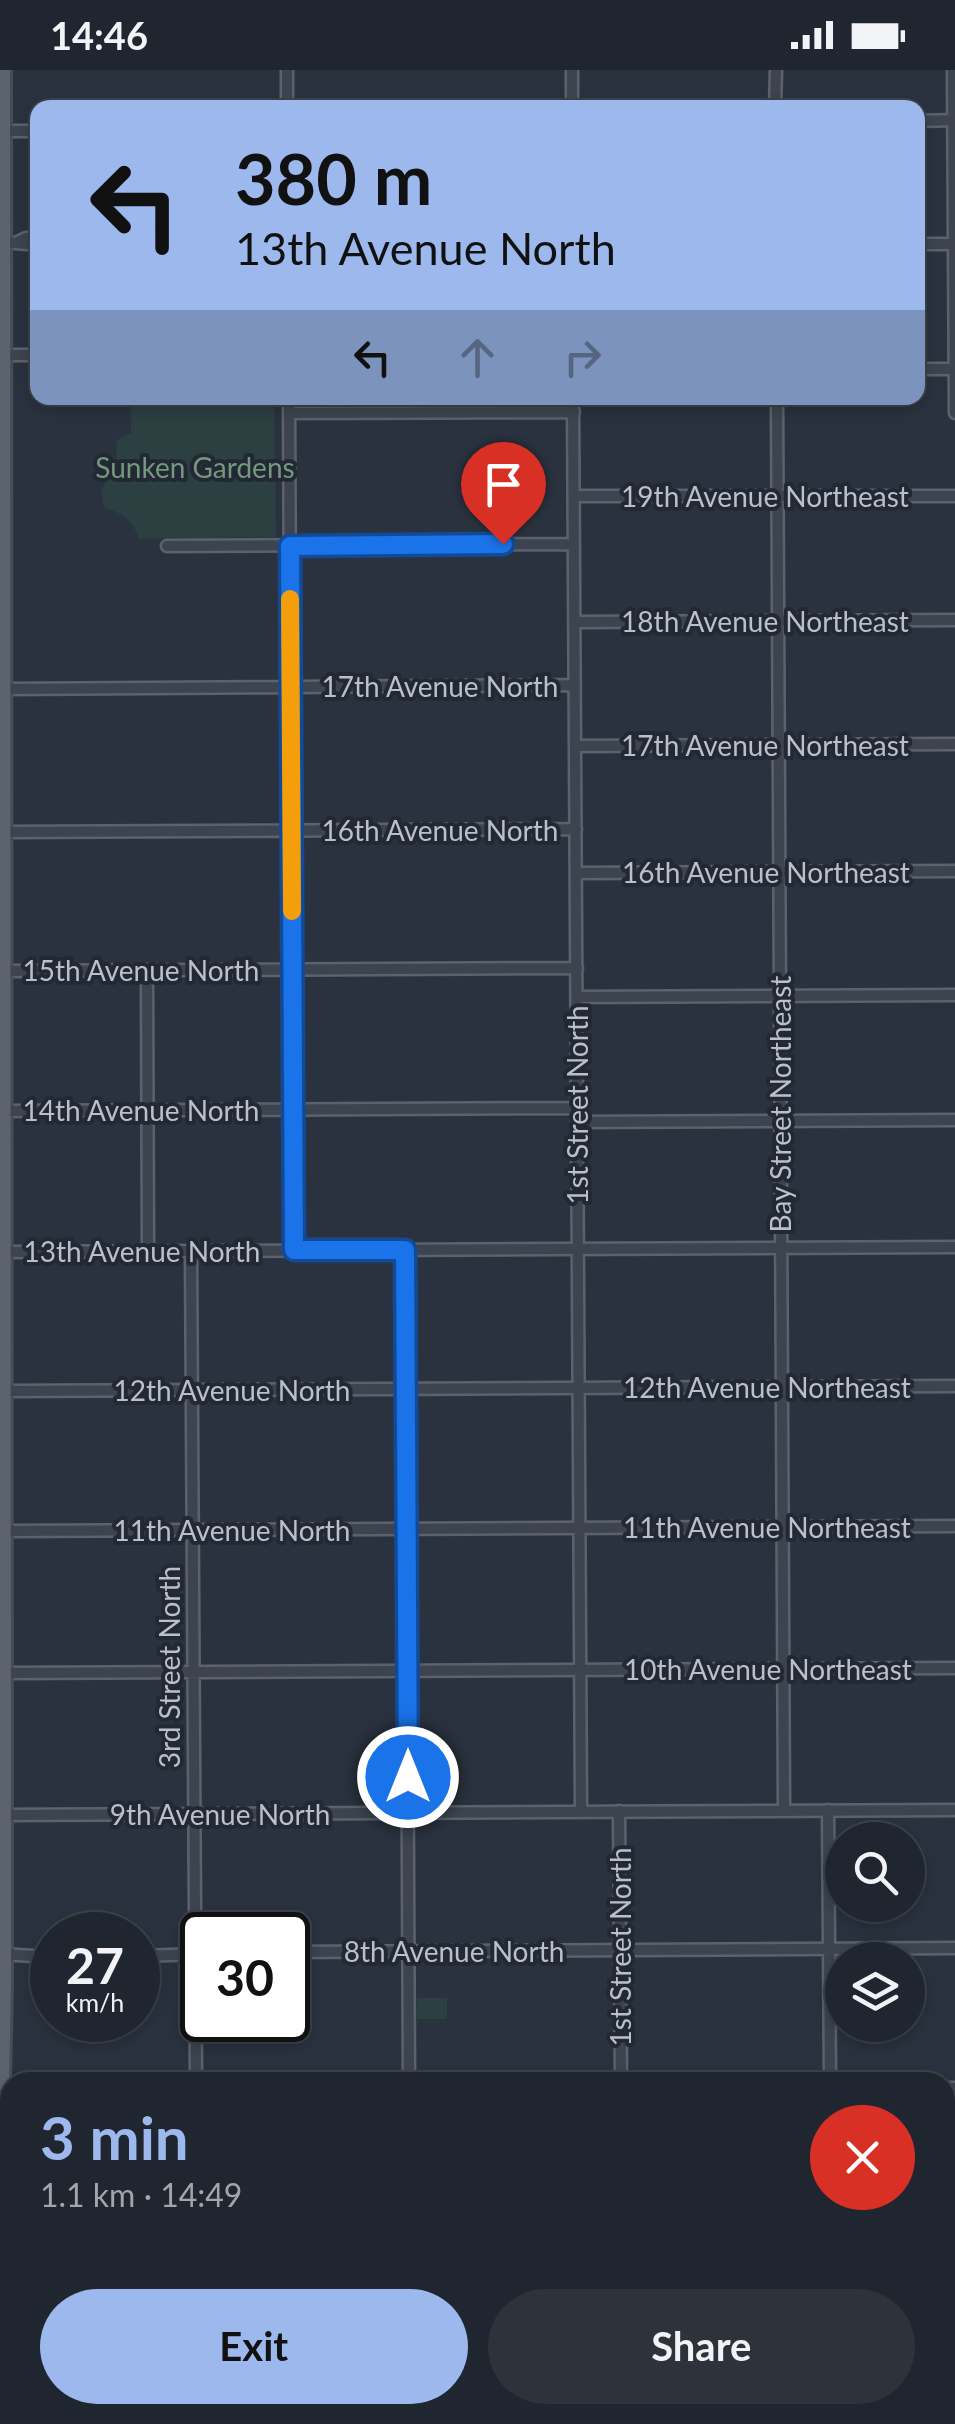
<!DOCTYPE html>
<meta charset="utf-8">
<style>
body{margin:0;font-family:Lato,sans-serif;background:#2d323b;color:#f1f3f6;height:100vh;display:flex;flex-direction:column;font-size:38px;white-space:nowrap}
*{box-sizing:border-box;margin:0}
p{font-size:32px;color:#a2a5aa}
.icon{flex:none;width:55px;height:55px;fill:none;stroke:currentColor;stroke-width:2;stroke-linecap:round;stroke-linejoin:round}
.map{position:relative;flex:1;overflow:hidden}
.side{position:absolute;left:0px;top:2002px;width:955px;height:352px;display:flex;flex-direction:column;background:#20262f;border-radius:30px 30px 0 0;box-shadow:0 5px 15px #0003,0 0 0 2px #3d434b}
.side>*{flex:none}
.banner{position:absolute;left:30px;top:30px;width:895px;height:305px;border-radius:20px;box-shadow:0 5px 15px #0003,0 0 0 2px #3d434b;background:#9cb8ed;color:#111;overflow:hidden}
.controls{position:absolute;left:825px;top:1752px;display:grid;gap:20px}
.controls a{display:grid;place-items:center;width:100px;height:100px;border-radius:50%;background:#20262f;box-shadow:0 5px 15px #0003,0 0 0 2px #3d434b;font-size:50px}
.speed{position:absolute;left:30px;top:1842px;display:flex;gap:20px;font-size:50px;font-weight:700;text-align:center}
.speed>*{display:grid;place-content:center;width:130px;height:130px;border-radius:50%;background:#20262f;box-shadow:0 5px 15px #0003,0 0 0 2px #3d434b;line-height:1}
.speed small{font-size:25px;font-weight:400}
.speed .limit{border:5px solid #111;border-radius:15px;background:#fff;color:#111}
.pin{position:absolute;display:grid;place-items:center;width:85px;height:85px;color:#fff;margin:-102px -42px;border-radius:50% 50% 50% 0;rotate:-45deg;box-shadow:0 0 10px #0007}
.pin .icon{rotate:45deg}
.me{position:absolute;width:110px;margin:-55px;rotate:0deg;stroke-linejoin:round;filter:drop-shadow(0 0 8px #0008)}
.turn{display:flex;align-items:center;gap:35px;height:210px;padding:0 40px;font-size:45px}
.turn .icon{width:130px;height:130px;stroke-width:2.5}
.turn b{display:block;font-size:70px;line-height:85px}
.lanes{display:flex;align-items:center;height:95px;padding:0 40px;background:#0003;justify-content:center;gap:50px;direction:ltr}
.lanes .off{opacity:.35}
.round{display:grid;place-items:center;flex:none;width:105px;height:105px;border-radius:52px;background:#2d323b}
.summary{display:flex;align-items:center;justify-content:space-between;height:170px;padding:0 40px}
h1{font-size:60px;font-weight:700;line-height:75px;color:#9cb8ed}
.button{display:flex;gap:20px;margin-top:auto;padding:20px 40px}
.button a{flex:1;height:115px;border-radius:60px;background:#9cb8ed;color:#111;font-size:40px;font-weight:700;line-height:115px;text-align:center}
.button a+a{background:#2d323b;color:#f1f3f6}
.status{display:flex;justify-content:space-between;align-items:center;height:70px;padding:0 50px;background:#20262f;direction:ltr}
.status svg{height:28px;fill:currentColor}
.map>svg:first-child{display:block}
</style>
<div class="status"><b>14:46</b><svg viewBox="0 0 49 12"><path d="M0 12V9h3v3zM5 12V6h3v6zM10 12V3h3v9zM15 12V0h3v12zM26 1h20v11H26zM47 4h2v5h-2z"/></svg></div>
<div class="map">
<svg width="955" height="2354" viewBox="0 0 955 2354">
<rect width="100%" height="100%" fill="#2a323f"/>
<path fill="#2c3f41" d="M131,328H274L276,467L139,469C133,450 123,443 104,438L101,421L116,394L117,370L131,363Z
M417,1928H447V1949H417Z"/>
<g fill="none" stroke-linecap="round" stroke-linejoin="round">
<defs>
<path id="minor" d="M287,0V38
M572,0V38
M953,0L955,343
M775,38L776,0
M918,51L955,50
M4,61H38
M5,172L38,175
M18,172L26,168H38
M918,174H955
M5,285H38
M918,299H955
M289,328L293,1180
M573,328L581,1742
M777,328L784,1740
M289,343L574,342
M574,426H955
M167,476L574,474
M575,552L955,550
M5,619L575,615
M575,676L955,674
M5,762L576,759
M576,803L955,801
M147,900L148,1181
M5,901L577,898
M577,927L955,925
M5,1041L577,1038
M578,1052L955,1050
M405,1180L409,2012
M191,1181L196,2012
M5,1182L955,1177
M5,1321L955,1316
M5,1461L955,1456
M5,1603L955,1598
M828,1740L830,2012
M619,1741L621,2012
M1,1745L955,1740
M288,1882L955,1878
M0,1884L52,1887
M138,1886L202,1884
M945,2018H955
M945,2160H955
M945,2304H955
M411,2345V2354
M623,2345V2354
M836,2345L837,2354"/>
<path id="major" d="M4,0L5,1912L3,2011L6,2354
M195,2345L198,2354"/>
</defs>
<use href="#minor" stroke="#5b626c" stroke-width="15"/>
<use href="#major" stroke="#474d58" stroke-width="18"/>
<use href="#minor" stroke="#3d444f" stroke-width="10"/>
<use href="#major" stroke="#5c636f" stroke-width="12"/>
</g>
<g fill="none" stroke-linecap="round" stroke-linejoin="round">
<defs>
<path id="route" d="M408,1707L405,1180H294L290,476L503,474"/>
</defs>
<use href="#route" stroke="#114b97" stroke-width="25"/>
<use href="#route" stroke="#1a73e8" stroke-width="18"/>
<path stroke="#f59e0b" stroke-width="18" d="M290,529L292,841"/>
</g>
<g text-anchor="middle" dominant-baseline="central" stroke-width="8" stroke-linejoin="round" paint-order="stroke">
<g font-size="28" fill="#74977e" stroke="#222934">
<text x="195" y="397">Sunken Gardens</text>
</g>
<g font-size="28" fill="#babfc9" stroke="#222934">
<text x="765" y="426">19th Avenue Northeast</text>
<text x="765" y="551">18th Avenue Northeast</text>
<text x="440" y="616">17th Avenue North</text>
<text x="765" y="675">17th Avenue Northeast</text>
<text x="440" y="760">16th Avenue North</text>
<text x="766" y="802">16th Avenue Northeast</text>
<text x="141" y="900">15th Avenue North</text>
<text transform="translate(780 1034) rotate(-90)">Bay Street Northeast</text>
<text transform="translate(577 1035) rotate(-90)">1st Street North</text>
<text x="141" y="1040">14th Avenue North</text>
<text x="142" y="1181">13th Avenue North</text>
<text x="767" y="1317">12th Avenue Northeast</text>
<text x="232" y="1320">12th Avenue North</text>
<text x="767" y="1457">11th Avenue Northeast</text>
<text x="232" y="1460">11th Avenue North</text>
<text transform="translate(169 1597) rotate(-90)">3rd Street North</text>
<text x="768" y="1599">10th Avenue Northeast</text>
<text x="220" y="1744">9th Avenue North</text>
<text transform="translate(620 1877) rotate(-90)">1st Street North</text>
<text x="454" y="1881">8th Avenue North</text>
</g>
</g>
</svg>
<div class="controls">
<a><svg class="icon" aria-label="search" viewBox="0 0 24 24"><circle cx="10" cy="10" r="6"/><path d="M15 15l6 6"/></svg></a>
<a><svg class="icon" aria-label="layers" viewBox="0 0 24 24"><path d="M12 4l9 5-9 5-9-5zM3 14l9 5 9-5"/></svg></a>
</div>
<div class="speed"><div>27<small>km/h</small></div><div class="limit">30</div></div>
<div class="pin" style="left:503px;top:474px;background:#d93025"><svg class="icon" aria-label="arrive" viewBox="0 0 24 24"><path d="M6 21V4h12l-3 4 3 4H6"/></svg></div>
<svg class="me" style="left:408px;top:1707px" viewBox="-20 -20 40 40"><circle r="17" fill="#1a73e8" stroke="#fff" stroke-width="3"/><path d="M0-11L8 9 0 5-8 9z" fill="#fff"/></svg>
<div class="banner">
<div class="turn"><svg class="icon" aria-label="left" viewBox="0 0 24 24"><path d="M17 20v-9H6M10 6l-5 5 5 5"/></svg><div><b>380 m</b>13th Avenue North</div></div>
<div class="lanes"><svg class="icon" aria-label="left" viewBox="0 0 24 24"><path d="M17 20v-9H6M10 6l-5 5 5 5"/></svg><svg class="icon off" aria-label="ahead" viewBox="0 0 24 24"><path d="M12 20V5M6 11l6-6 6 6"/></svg><svg class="icon off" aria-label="right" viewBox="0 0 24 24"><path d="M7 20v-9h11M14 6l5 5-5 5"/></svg></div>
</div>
<section class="side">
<div class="summary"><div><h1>3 min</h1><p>1.1 km · 14:49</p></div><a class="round" style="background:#d93025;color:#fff"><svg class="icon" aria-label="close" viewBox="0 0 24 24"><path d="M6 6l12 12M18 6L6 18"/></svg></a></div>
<div class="button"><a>Exit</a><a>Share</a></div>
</section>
</div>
